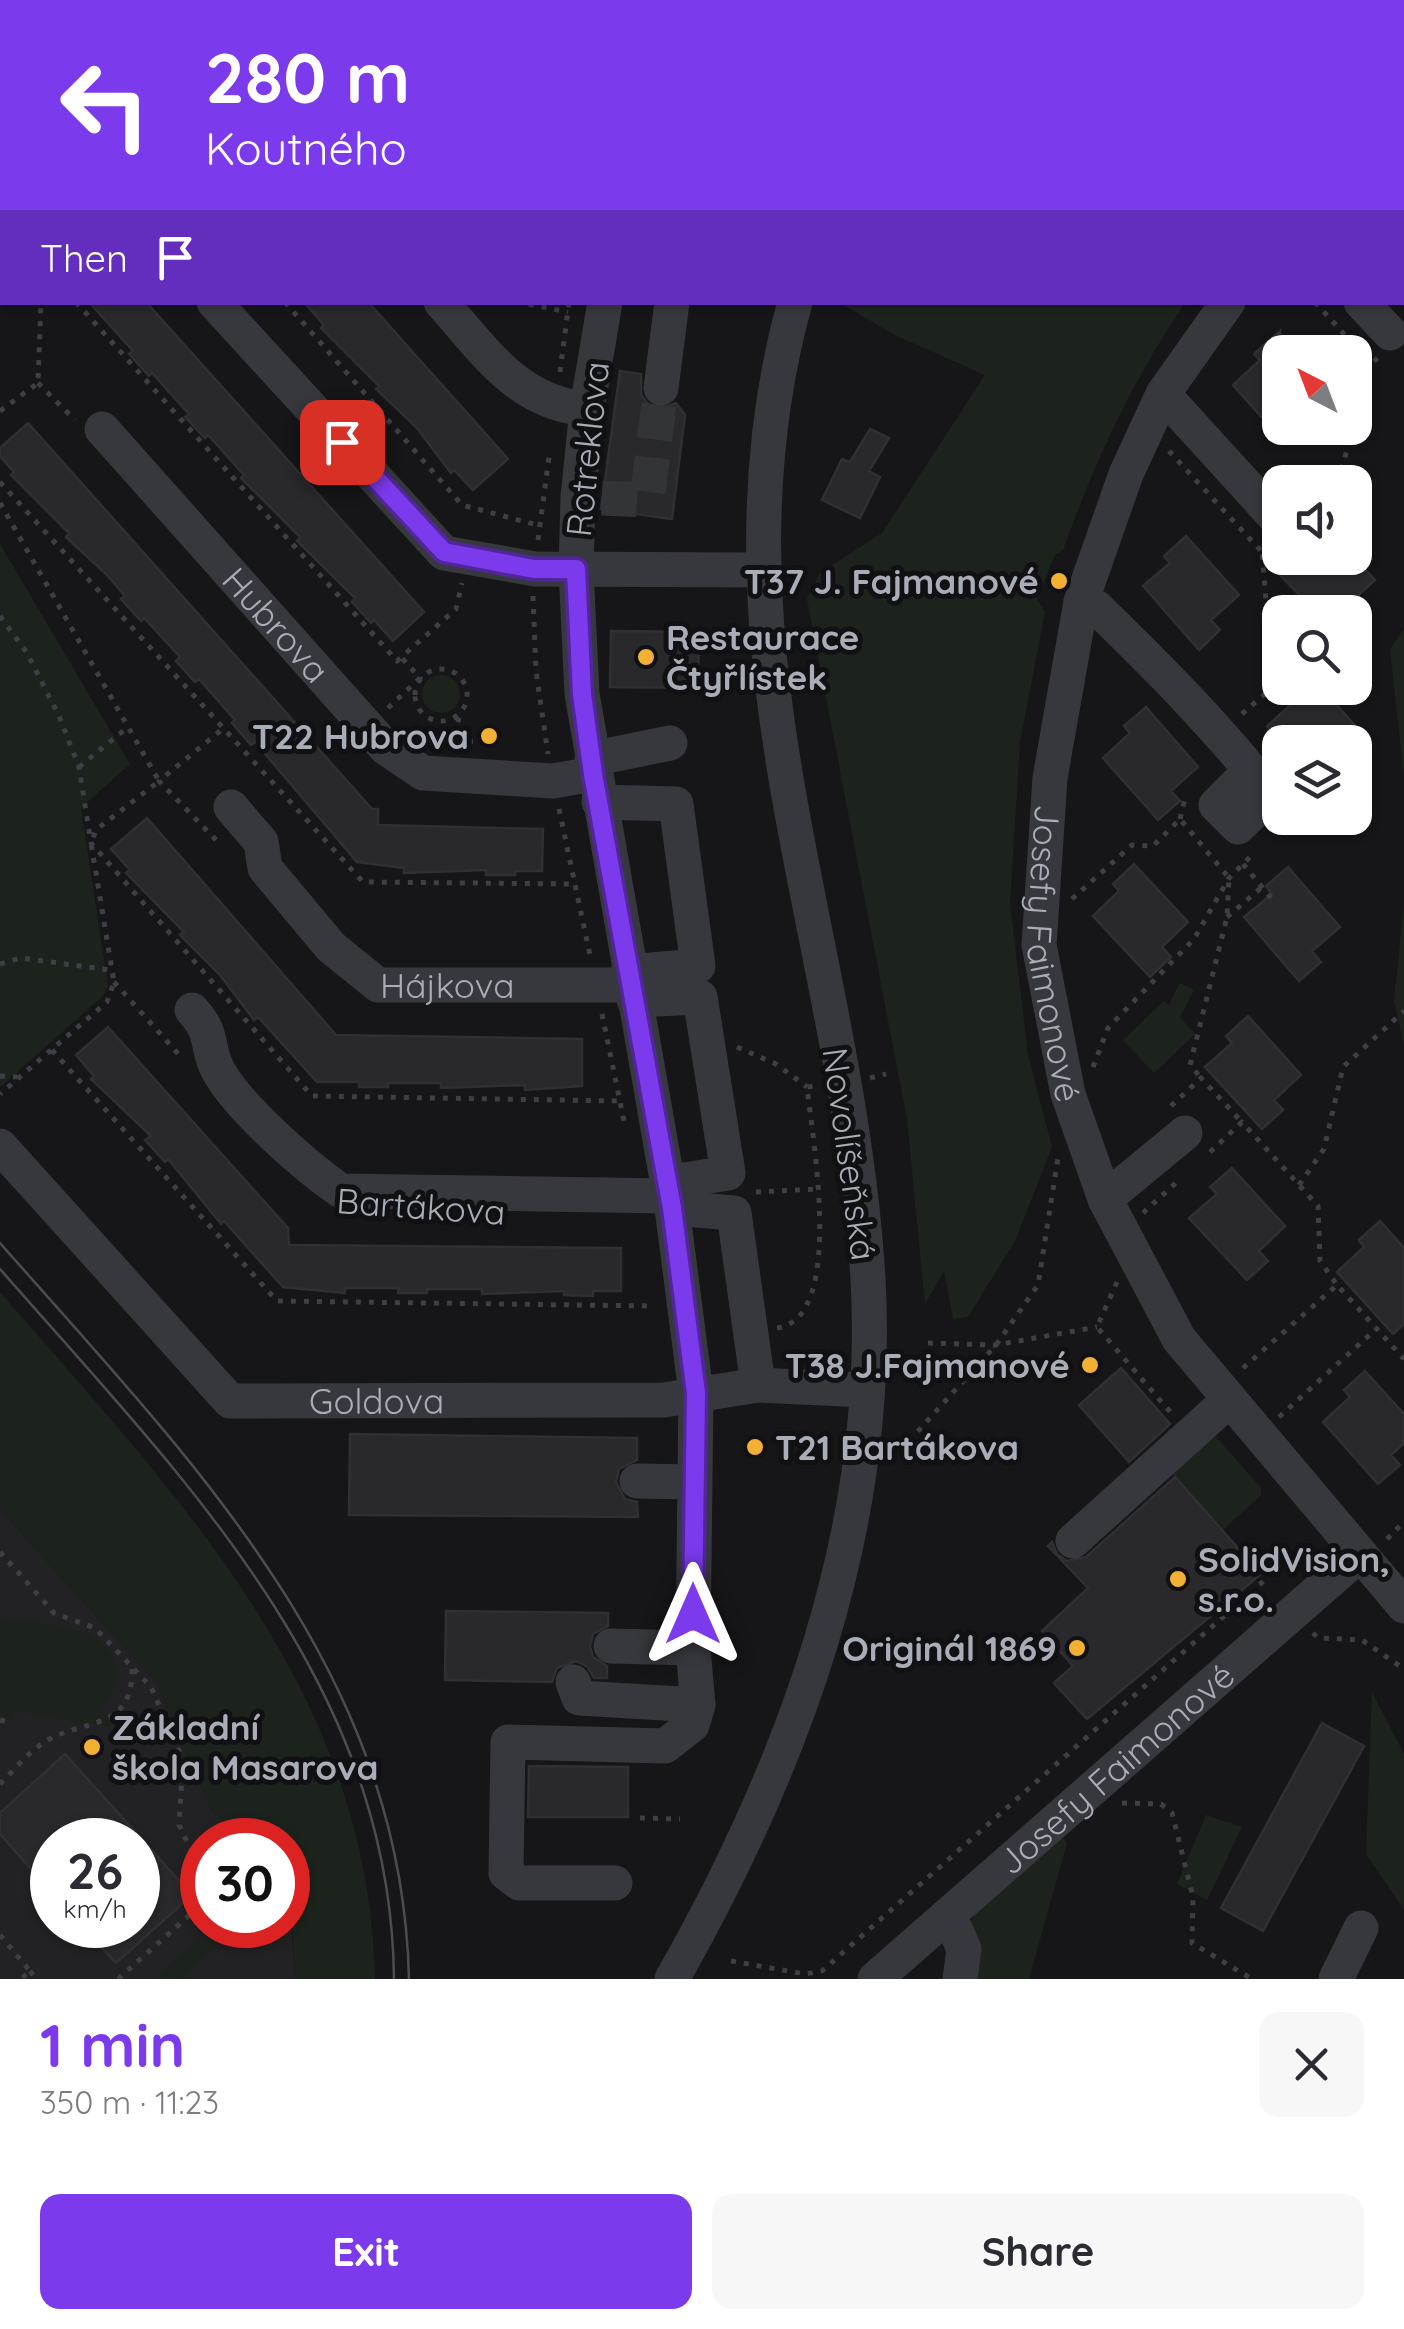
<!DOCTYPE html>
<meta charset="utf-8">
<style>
body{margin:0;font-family:Quicksand,sans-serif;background:#f7f7f7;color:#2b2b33;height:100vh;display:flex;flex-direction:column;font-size:38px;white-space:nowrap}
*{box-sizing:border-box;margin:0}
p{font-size:32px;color:#7c7c81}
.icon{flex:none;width:55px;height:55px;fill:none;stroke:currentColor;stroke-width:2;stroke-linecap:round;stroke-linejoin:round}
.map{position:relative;height:1979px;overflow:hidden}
.panel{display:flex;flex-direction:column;background:#fff;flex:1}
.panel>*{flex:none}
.banner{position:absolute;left:0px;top:0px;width:1405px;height:305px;box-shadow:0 2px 8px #0004;background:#7c3aed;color:#fff;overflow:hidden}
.needle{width:65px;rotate:318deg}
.buttons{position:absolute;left:1262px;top:335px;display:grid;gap:20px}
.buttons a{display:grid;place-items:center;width:110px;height:110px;border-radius:20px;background:#fff;box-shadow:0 2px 8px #0004;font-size:50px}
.speed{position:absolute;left:30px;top:1818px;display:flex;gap:20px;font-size:50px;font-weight:700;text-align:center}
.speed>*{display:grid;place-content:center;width:130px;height:130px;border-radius:50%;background:#fff;box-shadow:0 2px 8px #0004;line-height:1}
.speed small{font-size:25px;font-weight:400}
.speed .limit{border:15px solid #d22;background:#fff;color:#111}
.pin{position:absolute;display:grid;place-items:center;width:85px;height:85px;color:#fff;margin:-42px;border-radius:20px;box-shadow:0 5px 15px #0006}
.me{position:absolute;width:110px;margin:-55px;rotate:0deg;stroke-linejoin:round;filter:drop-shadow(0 0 8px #0008)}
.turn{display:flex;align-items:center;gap:35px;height:210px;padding:0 40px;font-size:45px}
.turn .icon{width:130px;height:130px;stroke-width:2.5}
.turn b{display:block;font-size:70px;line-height:85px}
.then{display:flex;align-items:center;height:95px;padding:0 40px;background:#0003;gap:20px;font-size:38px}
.round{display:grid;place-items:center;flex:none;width:105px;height:105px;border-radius:20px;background:#f7f7f7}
.headline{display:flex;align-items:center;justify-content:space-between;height:170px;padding:0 40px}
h1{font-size:60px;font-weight:800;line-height:75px;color:#7c3aed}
.action{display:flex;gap:20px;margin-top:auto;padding:20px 40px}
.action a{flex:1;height:115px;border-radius:20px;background:#7c3aed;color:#fff;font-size:40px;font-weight:800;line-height:115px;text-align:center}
.action a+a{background:#f7f7f7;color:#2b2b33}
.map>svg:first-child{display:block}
</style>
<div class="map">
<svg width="1404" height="1979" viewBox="0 0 1404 1979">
<rect width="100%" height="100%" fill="#161618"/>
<path fill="#222225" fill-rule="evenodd" d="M0,1509L156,1682L212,1811L246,1840H202V1925H288V1876L295,1979H0ZM52,1840H138V1925H52Z"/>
<path fill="#1c231d" d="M0,0H338L2,2L0,222Z
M1002,0H1404V96L1402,2Z
M840,303H1185C1133,379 1094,463 1063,550L1055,555L1037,599L1045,612L1020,742L1010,903L1028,1055L1052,1147L1015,1241L968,1317L953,1319L944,1271L925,1304L907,1119L807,599L820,573L882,533L985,375L895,335Z
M0,544L130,764L81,808L108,986L102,997L0,1087Z
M1404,629V777L1390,649Z
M422 694a19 19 0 1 1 38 0a19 19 0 1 1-38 0Z
M1404,904V1045L1394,1001Z
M1180,983L1194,990L1180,1017L1195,1034L1154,1073L1123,1040L1164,1001L1169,1005Z
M0,1292C177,1496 369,1690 375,1979H295L288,1840H246L212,1811L156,1682L0,1509Z
M1213,1433L1261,1488V1495L1223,1530L1168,1469Z
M0,1617C36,1624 111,1622 116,1669C119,1687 109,1699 97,1710L146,1719L143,1733L15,1711L12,1720L0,1718Z
M1372,1692L1404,1754V1910L1366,1854Z
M1206,1815L1242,1827L1207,1900L1177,1884Z
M1059,1835L1067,1843L1029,1979H970L969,1927L975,1913Z
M214,1925H241L183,1977L205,1979H153Z"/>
<path fill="#29292c" stroke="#303034" stroke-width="2.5" d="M89,302H146L424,612L393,641L374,620L371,623L352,602L355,598L297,541L300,537L241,478L244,475L208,435L205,438L185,417L189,414L152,373L149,376L129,354L133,351Z
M304,302H368L508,459L473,490L454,470L451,473L417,428L376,389L379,386L321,328L324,325Z
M1280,331V438L1233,385L1260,360L1254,354Z
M620,371L641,374V395L649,405L659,409L676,403L685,415L672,519L601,509Z
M28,423L372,809H378V825L543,829L542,871H515V875H486V870L404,873V868L357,862L255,742L251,745L232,723L235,720L199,679L195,682L176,661L180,657L144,618L141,621L121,599L125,596L107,575L66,537L69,533L11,475L14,472L0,456V448Z
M870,429L889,438L869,471L880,477L860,518L822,500L842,459L850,462Z
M1186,536L1239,595L1211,620L1220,630L1199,650L1143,586L1170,563L1164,556Z
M1296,558H1354L1375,580L1340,612H1316L1279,574Z
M611,631L699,632L698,688L610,687Z
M1281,688H1321L1370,742H1282L1267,726L1294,702Z
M1146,707L1198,767L1171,791L1180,801L1158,820L1103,758L1130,733L1124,726Z
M147,818L336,1035L582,1039V1086L525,1090V1085L441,1088V1083H388V1087H359V1082H317L258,1017L254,1020L220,975L180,935L184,932L126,873L130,870L111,849Z
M1134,864L1188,922L1162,947L1171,957L1150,977L1093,916L1119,891L1113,884Z
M1288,867L1340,927L1312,951L1321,962L1299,981L1244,917L1272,894L1266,886Z
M1248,1016L1301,1075L1274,1100L1283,1110L1262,1129L1205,1067L1232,1043L1226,1036Z
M108,1027L288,1228L289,1245L621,1248V1291H593V1296L564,1295V1291L482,1294V1289H427V1293H398L399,1288H345V1293L283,1287L224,1221L221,1224L168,1159L165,1162L145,1140L151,1136L91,1079L94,1076L76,1055Z
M1232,1168L1285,1226L1259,1251L1268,1261L1247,1280L1189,1218L1217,1194L1210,1187Z
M1380,1221L1404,1248V1324L1393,1334L1337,1272L1364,1247L1359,1240Z
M1121,1368L1170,1424L1129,1462L1079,1405Z
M1365,1371L1404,1414V1443L1391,1455L1400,1465L1378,1484L1323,1422L1350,1397L1344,1390Z
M350,1434L637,1438V1460L619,1469L616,1482L625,1499L637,1502L638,1517L349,1515Z
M1175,1477L1261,1574L1087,1719L1054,1683L1073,1666L1042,1631L1088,1588L1048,1546L1052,1542L1057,1554L1067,1561L1086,1557Z
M446,1611L608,1613V1626L593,1634L590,1646L593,1657L607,1666V1678H594L587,1666L576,1661L557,1668L552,1682L445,1680Z
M1322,1723L1364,1746L1263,1931L1221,1908Z
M65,1754L192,1895L116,1963L81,1925H138V1840H52V1893L0,1834V1813Z
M529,1766L628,1767V1817H528Z"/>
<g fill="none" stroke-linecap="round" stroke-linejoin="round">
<path stroke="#333438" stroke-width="35" stroke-dasharray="35 18" stroke-linecap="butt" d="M602,498L647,500L661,388"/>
<path stroke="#3d3f44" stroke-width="5" stroke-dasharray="5 8" stroke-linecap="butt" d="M46,0L47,2
M37,2L39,0
M200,2L203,0
M680,2L681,0
M0,49L2,47
M0,212L2,208
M76,302L397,661L456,609L462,583
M285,302L462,505L541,526
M516,302L568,312
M1315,302L1371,364
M560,372L569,302
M38,383L75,420
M0,411L38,383L41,302
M1355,423L1371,364L1379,357
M1169,451L1262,552
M0,482L363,882L575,884
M1337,482L1354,428
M0,503L159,781L96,830L91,843L114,982L107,1002L0,1094
M538,540L549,457
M533,596L536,671L548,754
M0,616L27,653L59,716L79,767L91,843L312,1096L620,1101
M415 695a26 26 0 1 1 52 0a26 26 0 1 1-52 0Z
M388,708L420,678L401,657
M1242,714L1273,687L1262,552L1270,544
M455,742L480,741
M450,747L460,715
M79,767L128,727
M559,809L590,955
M1180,819L1185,798
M216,840L159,781L225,727
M1243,864L1272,899
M1072,899L1132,845L1153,846L1180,819L1229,878L1227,917L1190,1065L1201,1078
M1227,917L1262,887
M0,964L21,958L110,970
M114,982L182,1058
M602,1014L624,1121
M737,1047L776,1064L807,1087
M52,1050L277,1301L654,1306
M1093,1067L1108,1028L1194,939L1229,878L1252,855
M0,1076L17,1077
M870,1078L886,1074
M1171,1106L1201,1078L1242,1122
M1210,1152L1242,1122L1318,1206L1320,1261L1337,1285
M1299,1185L1324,1149L1343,1067L1404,1011
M756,1192L818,1189
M1143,1213L1179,1180
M1117,1282L1097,1327L1172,1414
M777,1328C846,1319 812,1136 807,1087L814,1086
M928,1343L996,1345L1097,1327
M1243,1368L1337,1285L1404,1359
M1279,1417L1376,1329
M909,1441L996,1345L1038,1285L1058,1158
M1387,1539L1404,1522
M0,1552L54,1613L95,1628L151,1687L183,1760L179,1825L202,1873
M1313,1633L1318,1638L1362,1640L1404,1669
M0,1720L12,1723
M0,1784C15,1769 30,1750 48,1740C85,1719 133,1730 132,1669
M1122,1803L1161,1804L1172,1813L1193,1897L1192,1943L1252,1979
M640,1818L680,1819
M0,1935L30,1971L21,1979
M731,1961L805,1974L822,1971L1266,1579
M30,1971L37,1979
M118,1979L202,1904"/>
<g stroke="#37383d" stroke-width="35">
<path d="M407,0L408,2"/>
<path d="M936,2L938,0"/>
<path d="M1402,114L1404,112"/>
<path d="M214,302L444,553L535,569L761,570"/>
<path d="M441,302C485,351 517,403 587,409"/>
<path d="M605,302L587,409L578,497L576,569L582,694L672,1208L696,1393L693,1648L698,1705L692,1725L665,1746L508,1742L506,1873L519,1883H615"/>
<path id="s1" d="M1228,302L1163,394L1126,474L1081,602L1050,778L1039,945L1068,1094L1105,1199L1179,1339L1404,1606"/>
<path d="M1361,302L1390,333"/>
<path d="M661,388L672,302"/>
<path d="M1163,394L1275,517"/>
<path id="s2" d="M102,429L386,748L423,773L553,781L593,774"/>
<path d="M1081,602L1097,608C1159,668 1218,728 1271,795L1238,827L1216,805L1251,770"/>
<path d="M592,759L670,743"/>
<path d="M599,802L676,804L698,966L628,972"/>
<path id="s3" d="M231,807L261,842L265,868L331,947L378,985H631"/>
<path d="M634,1000L700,997L728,1173L666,1183"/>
<path d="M192,1010C216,1036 205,1048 219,1072C240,1109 305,1166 341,1191L669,1196"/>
<path id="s4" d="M0,1146L230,1401L664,1400L758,1385L866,1390"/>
<path d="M1105,1199L1185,1133"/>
<path d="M672,1208L734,1213L758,1385"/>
<path d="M637,1481L694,1482"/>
<path d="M1073,1541L1229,1400"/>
<path d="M611,1646L693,1648"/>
<path d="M573,1682L579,1698L698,1705"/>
<path d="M949,1915L964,1949L960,1979"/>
<path d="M672,1979C793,1766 882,1528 868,1279C848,942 700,644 795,302"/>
<path id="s5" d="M875,1979L1358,1556"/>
<path d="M1336,1979L1361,1928"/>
</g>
<path stroke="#4a4c52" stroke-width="2.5" d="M0,1243C191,1460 402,1670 409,1979
M0,1269C182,1477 391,1682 394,1979"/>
</g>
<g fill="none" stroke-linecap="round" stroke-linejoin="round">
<defs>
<path id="route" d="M342,442L444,552L534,569H576L582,694L593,774L672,1208L696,1393L693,1614"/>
</defs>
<use href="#route" stroke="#51269a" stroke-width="25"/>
<use href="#route" stroke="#7c3aed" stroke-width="18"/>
</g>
<g fill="#f2b134" stroke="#111113" stroke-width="4">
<circle cx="1059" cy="581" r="10"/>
<circle cx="646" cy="657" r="10"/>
<circle cx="489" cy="736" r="10"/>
<circle cx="1090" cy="1365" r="10"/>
<circle cx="755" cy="1447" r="10"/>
<circle cx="1178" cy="1579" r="10"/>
<circle cx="1077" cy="1648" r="10"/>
<circle cx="92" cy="1747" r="10"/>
</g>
<g text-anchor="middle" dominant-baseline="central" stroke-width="10" stroke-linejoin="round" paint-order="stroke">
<g font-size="35" fill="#a8adb8" stroke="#111113">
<text transform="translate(587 449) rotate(-84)">Rotreklova</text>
<text stroke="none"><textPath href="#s2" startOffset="262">Hubrova</textPath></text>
<text stroke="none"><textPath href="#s1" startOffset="692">Josefy Faimonové</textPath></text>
<text stroke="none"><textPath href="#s3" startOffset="305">Hájkova</textPath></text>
<text transform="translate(850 1154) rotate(82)">Novolíšeňská</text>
<text transform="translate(421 1206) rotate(4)">Bartákova</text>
<text stroke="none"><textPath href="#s4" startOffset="490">Goldova</textPath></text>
<text stroke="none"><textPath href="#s5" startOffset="320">Josefy Faimonové</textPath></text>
</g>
<g font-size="35" font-weight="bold" fill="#a8adb8" stroke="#111113" text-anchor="end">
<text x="1039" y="581">T37 J. Fajmanové</text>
<text x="666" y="637" text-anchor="start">Restaurace<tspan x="666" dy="40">Čtyřlístek</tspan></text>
<text x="469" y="736">T22 Hubrova</text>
<text x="1070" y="1365">T38 J.Fajmanové</text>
<text x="775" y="1447" text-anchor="start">T21 Bartákova</text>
<text x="1198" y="1559" text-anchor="start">SolidVision,<tspan x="1198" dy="40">s.r.o.</tspan></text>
<text x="1057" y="1648">Originál 1869</text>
<text x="112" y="1727" text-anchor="start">Základní<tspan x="112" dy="40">škola Masarova</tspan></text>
</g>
</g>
</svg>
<div class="buttons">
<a><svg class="needle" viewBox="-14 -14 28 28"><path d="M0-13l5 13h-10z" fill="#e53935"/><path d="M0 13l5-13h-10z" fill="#7c7c81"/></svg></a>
<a><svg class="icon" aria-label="sound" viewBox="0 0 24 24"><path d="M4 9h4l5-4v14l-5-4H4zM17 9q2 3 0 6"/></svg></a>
<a><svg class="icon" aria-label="search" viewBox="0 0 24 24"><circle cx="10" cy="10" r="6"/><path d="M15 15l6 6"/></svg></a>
<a><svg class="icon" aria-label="layers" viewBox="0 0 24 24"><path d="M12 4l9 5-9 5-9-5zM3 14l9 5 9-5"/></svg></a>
</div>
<div class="speed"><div>26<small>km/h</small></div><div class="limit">30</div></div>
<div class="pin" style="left:342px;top:442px;background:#d93025"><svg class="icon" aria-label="arrive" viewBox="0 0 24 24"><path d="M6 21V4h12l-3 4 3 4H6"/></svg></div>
<svg class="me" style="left:693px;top:1614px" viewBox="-20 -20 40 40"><path d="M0-17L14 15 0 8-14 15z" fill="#7c3aed" stroke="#fff" stroke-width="4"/></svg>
<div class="banner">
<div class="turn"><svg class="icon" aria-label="left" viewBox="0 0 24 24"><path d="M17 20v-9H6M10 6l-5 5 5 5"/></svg><div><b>280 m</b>Koutného</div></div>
<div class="then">Then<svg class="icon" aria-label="arrive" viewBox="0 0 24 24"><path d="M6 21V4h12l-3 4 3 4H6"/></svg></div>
</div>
</div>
<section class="panel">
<div class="headline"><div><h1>1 min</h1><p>350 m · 11:23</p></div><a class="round"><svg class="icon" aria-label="close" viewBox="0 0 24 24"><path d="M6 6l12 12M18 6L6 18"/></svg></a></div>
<div class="action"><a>Exit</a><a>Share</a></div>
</section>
